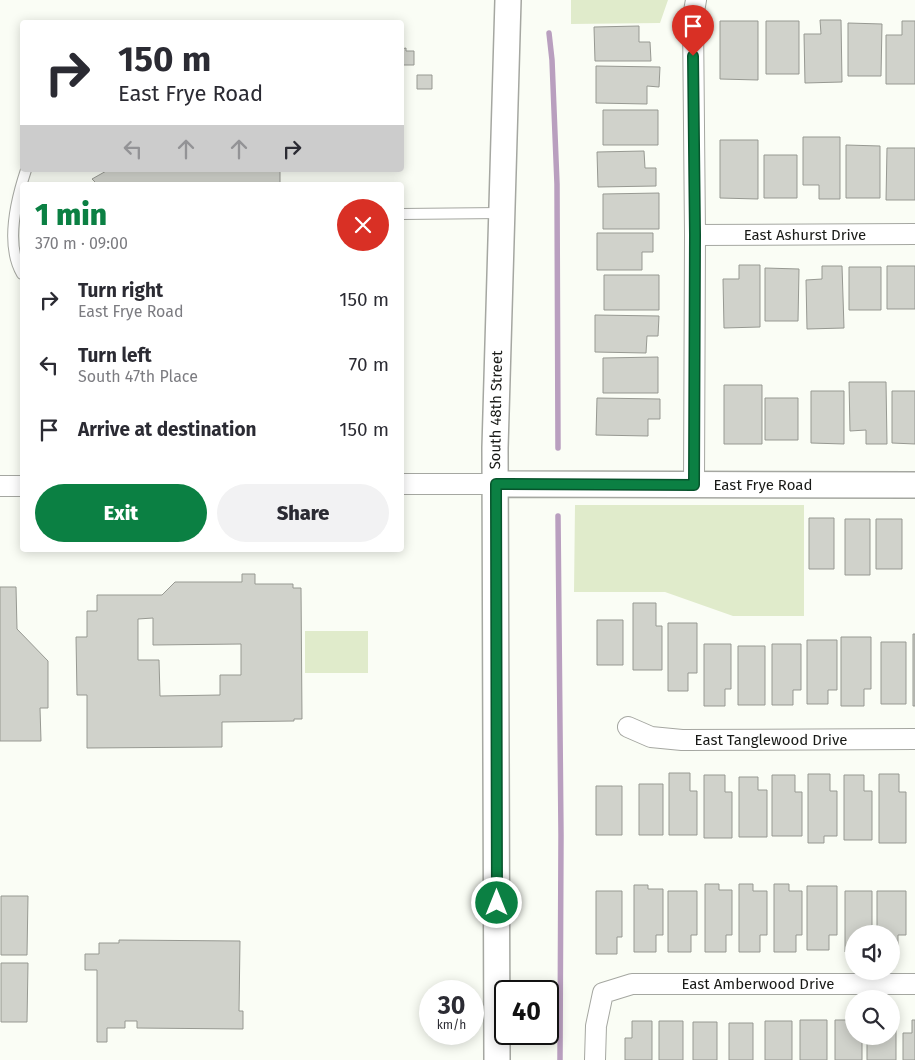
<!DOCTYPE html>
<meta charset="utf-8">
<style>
body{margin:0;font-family:"Fira Sans",sans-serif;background:#f2f2f3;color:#2b2b33;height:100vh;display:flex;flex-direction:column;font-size:19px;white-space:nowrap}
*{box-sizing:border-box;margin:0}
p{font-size:16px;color:#7c7c81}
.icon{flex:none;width:28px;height:28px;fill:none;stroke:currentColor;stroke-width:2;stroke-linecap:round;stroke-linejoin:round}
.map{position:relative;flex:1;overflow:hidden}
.drawer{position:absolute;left:20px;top:182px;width:384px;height:370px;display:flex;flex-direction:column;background:#fff;border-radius:5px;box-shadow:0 2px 12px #0003}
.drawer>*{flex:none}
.top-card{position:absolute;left:20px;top:20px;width:384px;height:152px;border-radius:5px;box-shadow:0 2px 12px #0003;background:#fff;color:#2b2b33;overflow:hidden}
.buttons{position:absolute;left:845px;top:925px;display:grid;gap:10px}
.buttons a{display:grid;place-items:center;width:55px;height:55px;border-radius:50%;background:#fff;box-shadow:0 2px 12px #0003;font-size:25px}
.speed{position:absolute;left:419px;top:980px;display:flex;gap:10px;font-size:25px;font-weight:700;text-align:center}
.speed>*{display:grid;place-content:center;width:65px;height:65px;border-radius:50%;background:#fff;box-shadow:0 2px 12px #0003;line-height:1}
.speed small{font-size:12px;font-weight:400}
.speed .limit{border:2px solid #111;border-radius:8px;background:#fff;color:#111}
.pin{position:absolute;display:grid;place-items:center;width:42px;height:42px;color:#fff;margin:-51px -21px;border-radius:50% 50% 50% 0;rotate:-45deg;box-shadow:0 0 5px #0007}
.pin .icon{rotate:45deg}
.me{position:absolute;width:55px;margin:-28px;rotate:0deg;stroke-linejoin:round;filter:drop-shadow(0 0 4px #0008)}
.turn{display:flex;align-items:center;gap:18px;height:105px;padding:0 15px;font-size:22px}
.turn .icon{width:65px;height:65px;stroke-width:2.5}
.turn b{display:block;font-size:35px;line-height:42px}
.lanes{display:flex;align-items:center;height:48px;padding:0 15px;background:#0003;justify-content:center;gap:25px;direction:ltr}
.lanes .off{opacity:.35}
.round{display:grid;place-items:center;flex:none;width:52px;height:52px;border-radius:26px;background:#f2f2f3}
.head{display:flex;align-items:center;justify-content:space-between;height:85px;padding:0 15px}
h1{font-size:30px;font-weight:800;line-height:38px;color:#0b8043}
.cta{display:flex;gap:10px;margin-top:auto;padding:10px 15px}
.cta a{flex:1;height:58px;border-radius:30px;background:#0b8043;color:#fff;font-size:20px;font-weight:800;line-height:58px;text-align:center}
.cta a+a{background:#f2f2f3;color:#2b2b33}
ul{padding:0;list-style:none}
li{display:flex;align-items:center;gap:15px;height:65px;padding:0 15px}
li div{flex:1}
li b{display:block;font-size:19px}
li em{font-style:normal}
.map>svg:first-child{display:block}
</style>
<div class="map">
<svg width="915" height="1060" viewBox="0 0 915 1060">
<rect width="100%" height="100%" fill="#fafdf5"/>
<path fill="#e0ebcb" d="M571,0H668L660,23L571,24Z
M575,505H804V616H733L665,592H574Z
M305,631H368V673H305Z"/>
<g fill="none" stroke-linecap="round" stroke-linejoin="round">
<path stroke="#b99fbf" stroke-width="5.5" d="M549,33L552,60L557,184L558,448
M558,516L561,835L560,1060"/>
</g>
<path fill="#d0d2cb" stroke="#979992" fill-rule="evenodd" d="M820,20H841L842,82L805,83L804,34H821Z
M720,21H758V80L720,79Z
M766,21H799V74H766Z
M902,21H915V84H886V35H902Z
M848,23L882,24L881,76H848Z
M639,26V42H650L651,61H595L594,27Z
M406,48V51H414V65H401V49Z
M596,66L660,67L659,87L647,86V104L596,103Z
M417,75H432V89H417Z
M603,110H658V145H603Z
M803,137H840V199H819V185H803Z
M720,140H758V199L720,198Z
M846,145L880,146V198H846Z
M887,148H915V200H886Z
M644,151L645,168H656V186L598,187L597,152Z
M764,155H797V198H764Z
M108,170H280V185H98L92,179Z
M659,193V229H603V194Z
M597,233H653V252H642V270H597Z
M739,265H760V327L724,328L723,279H739Z
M822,266H842L844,328L807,329L806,280L822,279Z
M887,266H915V309H887Z
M849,267H881V310H849Z
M765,268L799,269L798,321H765Z
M604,275H659V310H604Z
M595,315L659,316L658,336H647L646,353L595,352Z
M658,357V393H603V358Z
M849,382H886L887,444H866V430L850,431Z
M724,385H762V444H724Z
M811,391H844V444L811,443Z
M892,391H915V444L892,443Z
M597,398L660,399V419H648V436L596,435Z
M765,398H798V440H765Z
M809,518H834V569H809Z
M845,519H870V575H845Z
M876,519H902V569H876Z
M242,574H255V584H293V588H301L302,719H294V721L222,722V747L87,748V695H77L76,637H87V611H97V595H162L175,582H242ZM153,618V645L241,644V675H220V695L160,696L159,660H138V619Z
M0,587H16L17,629L48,661V708H40L41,741H0Z
M633,603H656V626H662V670H633Z
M597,620H623V665H597Z
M668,623H697V673H688V691H668Z
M913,634H915V706H913Z
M841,637H871V689H864V706H841Z
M807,640H837V690H828V704H807Z
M881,642H906V704H881Z
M704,644H731V689H725V706H704Z
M772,644H801V690H793V705H772Z
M738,646H765V705H738Z
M669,773H690V791H697V835H669Z
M808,774H830V791H837V836H824V843H808Z
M879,774H899V792H906V843H879Z
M704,775H725V792H732V838H704Z
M772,775H795V792H802V836H772Z
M844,775H864V791H872V840H844Z
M739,777H758V790H767V837H739Z
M639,784H663V835H639Z
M596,786H622V835H596Z
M705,884H719V890H732V935H726V952H705Z
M739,884H753V891H767V935H760V952H739Z
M774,884H789V891H802V935H796V952H774Z
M634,885H648V889H663V935H656V952H634Z
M807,886H837V935H829V950H807Z
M596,891H622V937H617V954H596Z
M668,891H697V935H691V952H668Z
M845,891H872V934H854V952H845Z
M877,891H906V935H898V950H891V934H877Z
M1,896H28L27,955H1Z
M119,940L240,941L239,1011H243V1029L137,1028V1021H125V1028H107V1042H97V970H85V954H99V943H119Z
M1,963H28L27,1022H1Z
M800,1020H827V1060H800Z
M835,1020H854V1036H862V1060H835Z
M891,1020H896V1060H867V1036H891Z
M912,1020H915V1060H903V1033H912Z
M632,1021H652V1060H625V1038H632Z
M659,1021H683V1060H659Z
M765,1021H792V1060H765Z
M693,1022H717V1060H693Z
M729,1023H753V1060H729Z"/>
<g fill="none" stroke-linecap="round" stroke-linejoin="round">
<defs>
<path id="service" d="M401,214L501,213
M22,274C5,245 16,200 26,170"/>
<path id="minor" d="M695,235L915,234
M401,484H496
M694,485L695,235L693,17L696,0
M0,486H22
M628,727L651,737L682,740L915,739
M595,1060L596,1026L603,993L632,984H915"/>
<path id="tertiary" d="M496,484L915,485
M497,1060L495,448L508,0"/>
</defs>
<use href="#service" stroke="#a5a7a1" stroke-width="12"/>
<use href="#minor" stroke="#a5a7a1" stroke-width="22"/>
<use href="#tertiary" stroke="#a5a7a1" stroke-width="28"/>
<use href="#service" stroke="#fff" stroke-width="10"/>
<use href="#minor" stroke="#fff" stroke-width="20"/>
<use href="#tertiary" stroke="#fff" stroke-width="25"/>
</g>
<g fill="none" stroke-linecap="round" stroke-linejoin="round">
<defs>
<path id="route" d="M497,903L496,484L694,485L695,235L693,56"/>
</defs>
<use href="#route" stroke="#07532c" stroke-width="12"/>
<use href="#route" stroke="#0b8043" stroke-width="9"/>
</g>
<g text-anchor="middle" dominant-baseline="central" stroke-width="4" stroke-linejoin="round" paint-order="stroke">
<g font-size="15" fill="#191a17" stroke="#fff">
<text x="805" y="235">East Ashurst Drive</text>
<text transform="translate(496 410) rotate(-89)">South 48th Street</text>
<text x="763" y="485">East Frye Road</text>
<text x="771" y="740">East Tanglewood Drive</text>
<text x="758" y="984">East Amberwood Drive</text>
</g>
</g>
</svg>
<div class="buttons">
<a><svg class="icon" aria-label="sound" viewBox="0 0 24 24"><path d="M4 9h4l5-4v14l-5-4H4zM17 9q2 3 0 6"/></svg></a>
<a><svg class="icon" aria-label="search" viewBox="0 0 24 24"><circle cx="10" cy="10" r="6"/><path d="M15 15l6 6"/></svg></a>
</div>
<div class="speed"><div>30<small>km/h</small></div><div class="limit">40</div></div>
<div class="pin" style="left:693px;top:56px;background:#d93025"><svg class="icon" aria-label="arrive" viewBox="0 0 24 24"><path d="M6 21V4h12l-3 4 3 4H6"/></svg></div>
<svg class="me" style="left:497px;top:903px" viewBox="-20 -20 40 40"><circle r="17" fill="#0b8043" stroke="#fff" stroke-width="3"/><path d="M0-11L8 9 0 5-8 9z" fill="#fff"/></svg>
<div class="top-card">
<div class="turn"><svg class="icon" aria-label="right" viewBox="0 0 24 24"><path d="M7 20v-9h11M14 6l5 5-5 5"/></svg><div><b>150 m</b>East Frye Road</div></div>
<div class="lanes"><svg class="icon off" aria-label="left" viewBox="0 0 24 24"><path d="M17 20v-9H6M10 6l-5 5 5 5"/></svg><svg class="icon off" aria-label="ahead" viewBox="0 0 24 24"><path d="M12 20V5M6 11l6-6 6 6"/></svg><svg class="icon off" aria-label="ahead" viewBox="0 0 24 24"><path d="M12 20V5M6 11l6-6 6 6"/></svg><svg class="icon" aria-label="right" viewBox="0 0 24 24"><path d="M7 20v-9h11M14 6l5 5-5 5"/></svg></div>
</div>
<section class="drawer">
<div class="head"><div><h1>1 min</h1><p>370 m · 09:00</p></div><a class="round" style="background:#d93025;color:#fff"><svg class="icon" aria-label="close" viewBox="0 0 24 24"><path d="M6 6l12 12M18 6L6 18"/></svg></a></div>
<ul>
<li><svg class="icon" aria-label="right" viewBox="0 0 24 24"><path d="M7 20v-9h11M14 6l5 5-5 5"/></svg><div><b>Turn right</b><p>East Frye Road</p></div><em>150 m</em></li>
<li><svg class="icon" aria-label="left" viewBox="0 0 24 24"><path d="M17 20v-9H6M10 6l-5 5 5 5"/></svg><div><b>Turn left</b><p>South 47th Place</p></div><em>70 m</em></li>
<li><svg class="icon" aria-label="arrive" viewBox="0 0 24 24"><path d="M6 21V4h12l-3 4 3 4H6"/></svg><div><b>Arrive at destination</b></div><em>150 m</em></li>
</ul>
<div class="cta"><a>Exit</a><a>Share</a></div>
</section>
</div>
